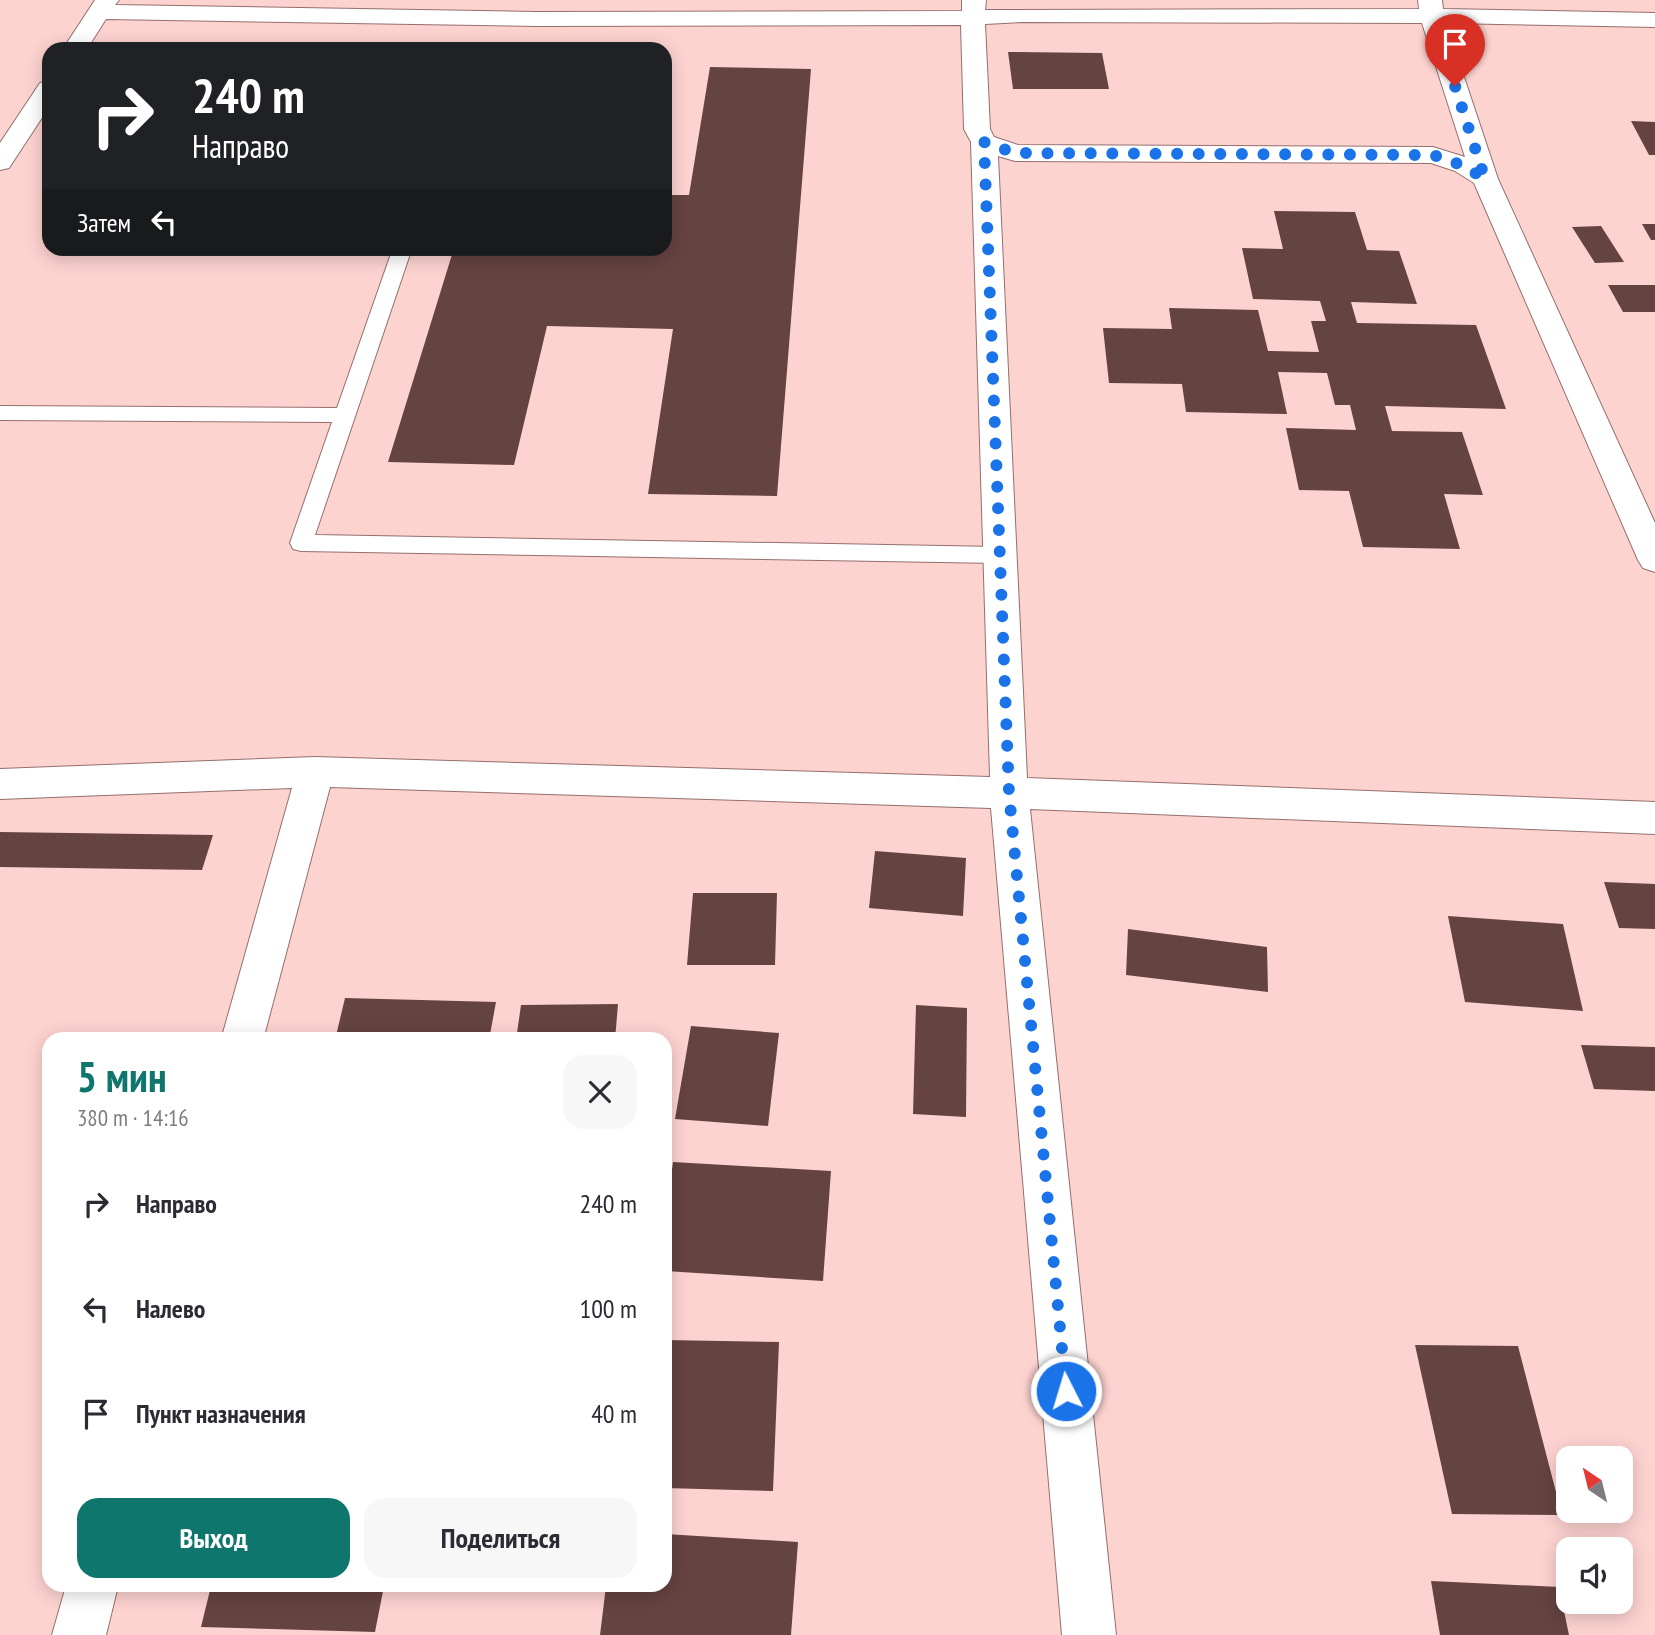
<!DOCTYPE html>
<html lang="ru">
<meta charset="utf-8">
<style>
body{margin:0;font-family:"PT Sans Narrow",sans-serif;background:#f7f7f7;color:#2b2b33;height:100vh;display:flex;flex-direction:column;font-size:26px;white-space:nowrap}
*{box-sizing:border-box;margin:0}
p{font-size:23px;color:#7c7c81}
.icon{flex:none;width:38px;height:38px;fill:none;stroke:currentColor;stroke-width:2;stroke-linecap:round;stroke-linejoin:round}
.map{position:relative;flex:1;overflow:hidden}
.details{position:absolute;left:42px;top:1032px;width:630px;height:560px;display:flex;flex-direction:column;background:#fff;border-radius:21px;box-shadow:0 4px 18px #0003}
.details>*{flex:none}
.hud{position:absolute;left:42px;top:42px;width:630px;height:214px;border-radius:21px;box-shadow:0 4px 18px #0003;background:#202124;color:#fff;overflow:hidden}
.needle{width:46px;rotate:325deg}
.fabs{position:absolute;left:1556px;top:1446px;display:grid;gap:14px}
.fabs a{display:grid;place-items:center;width:77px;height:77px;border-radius:14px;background:#fff;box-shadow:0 4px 18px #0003;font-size:35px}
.pin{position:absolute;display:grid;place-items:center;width:60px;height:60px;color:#fff;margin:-72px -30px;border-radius:50% 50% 50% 0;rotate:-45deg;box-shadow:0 0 7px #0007}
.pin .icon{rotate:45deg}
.me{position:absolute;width:77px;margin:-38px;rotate:355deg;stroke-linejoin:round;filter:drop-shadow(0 0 5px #0008)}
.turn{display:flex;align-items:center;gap:24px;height:147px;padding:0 35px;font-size:32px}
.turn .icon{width:91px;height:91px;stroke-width:2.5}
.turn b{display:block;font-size:49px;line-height:60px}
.then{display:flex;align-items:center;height:66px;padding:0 35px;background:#0003;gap:14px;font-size:26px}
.round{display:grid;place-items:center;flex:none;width:74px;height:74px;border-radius:21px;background:#f7f7f7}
.headline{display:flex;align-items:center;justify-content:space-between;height:119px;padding:0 35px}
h1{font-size:42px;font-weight:700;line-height:52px;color:#0f766e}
.cta{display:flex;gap:14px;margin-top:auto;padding:14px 35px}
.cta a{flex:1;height:80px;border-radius:21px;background:#0f766e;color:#fff;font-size:28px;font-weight:700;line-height:80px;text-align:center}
.cta a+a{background:#f7f7f7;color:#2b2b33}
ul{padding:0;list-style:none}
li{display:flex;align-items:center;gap:21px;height:105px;padding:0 35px}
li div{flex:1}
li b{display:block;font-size:26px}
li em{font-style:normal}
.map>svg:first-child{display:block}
</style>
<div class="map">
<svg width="1655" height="1635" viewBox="0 0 1655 1635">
<rect width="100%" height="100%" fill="#fdd3d0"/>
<path fill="#654341" d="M1008,52L1102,53L1109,89H1013Z
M710,67L811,69L777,496L648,494L673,329L547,326L514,465L388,462L454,248H665V195H689Z
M1631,121L1655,122V155H1649Z
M1274,211L1355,212L1367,250L1399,251L1417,304L1351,302L1357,323L1476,325L1506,409L1385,406L1392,431L1462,432L1483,495L1444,494L1460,549L1363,547L1349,491L1299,490L1286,428L1356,430L1350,405H1335L1327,373L1278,372L1287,414L1186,412L1182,384L1109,383L1103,328L1172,329L1169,308L1258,310L1268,351L1319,352L1311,321H1326L1320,301L1253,299L1242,248L1283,249Z
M1642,224H1655V240H1651Z
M1601,226L1624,262L1595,263L1572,227Z
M1608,285H1655V312H1623Z
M0,832L213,835L202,870L0,867Z
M875,851L966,858L963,916L869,908Z
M1604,882L1655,884V929L1619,928Z
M693,893H777L775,965H687Z
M1448,916L1563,924L1583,1011L1465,1002Z
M1128,929L1267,947L1268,992L1126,975Z
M345,998L496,1002L489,1040H335Z
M618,1004L615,1040H516L521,1005Z
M916,1005L967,1008L966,1117L913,1114Z
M691,1026L779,1033L768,1126L675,1119Z
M1581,1045L1655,1047V1091L1594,1089Z
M673,1162L831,1171L823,1281L665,1271V1220Z
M665,1340L779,1342L773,1491L665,1488Z
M1415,1345L1518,1346L1562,1515L1452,1514Z
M665,1534L798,1542L791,1635H600L606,1586H665Z
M1431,1581L1559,1587L1569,1635H1440Z
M211,1586H384L375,1632L201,1627Z"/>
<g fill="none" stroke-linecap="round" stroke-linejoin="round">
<defs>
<path id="lane" d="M393,248H412L315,535L999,547L1007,549L1010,555L1007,561L999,563L301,551L293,549L290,543L332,422L0,420V406L337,408Z"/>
<path id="street" d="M95,0H119L115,5L536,12L962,11V0H986L985,10L1419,9L1418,0H1442L1443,9L1655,13V27L1446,23L1498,179L1655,523V572L1643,568L1638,560L1474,183L1455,171L1431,163L1015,161L998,156L1027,778L1655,802V834L1030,809L1116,1635H1062L991,808L330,787L263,1040H221L292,788L0,799V769L315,757L990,777L971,142L964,129L961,25L536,26L106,19L87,49H63ZM1022,22L1422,23L1465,157L1433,147L1018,145L994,137L990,129L985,24Z
M49,81V107L9,168L0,170V143L40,83Z
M66,1586H118L106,1635H52Z"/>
</defs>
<use href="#lane" stroke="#946f6d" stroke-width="2"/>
<use href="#street" stroke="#946f6d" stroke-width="2"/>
<use href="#lane" fill="#fff" fill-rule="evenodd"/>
<use href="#street" fill="#fff" fill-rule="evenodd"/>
</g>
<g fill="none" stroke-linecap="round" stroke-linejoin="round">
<path stroke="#1a73e8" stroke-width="12" stroke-dasharray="0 21.6" d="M1066,1391L1009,793L984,142L1015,153L1433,155L1464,166L1485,179L1455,86"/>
</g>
</svg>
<div class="fabs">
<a><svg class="needle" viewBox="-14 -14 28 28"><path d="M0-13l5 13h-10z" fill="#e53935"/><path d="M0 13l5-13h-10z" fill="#7c7c81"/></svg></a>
<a><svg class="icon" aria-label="sound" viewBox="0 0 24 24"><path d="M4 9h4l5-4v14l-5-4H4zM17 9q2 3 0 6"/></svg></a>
</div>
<div class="pin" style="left:1455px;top:86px;background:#d93025"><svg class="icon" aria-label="arrive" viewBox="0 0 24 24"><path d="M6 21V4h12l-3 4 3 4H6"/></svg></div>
<svg class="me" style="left:1066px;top:1391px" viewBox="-20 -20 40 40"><circle r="17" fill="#1a73e8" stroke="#fff" stroke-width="3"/><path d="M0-11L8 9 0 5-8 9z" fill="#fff"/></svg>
<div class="hud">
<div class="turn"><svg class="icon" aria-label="right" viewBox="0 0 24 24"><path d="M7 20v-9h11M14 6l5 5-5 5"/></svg><div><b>240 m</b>Направо</div></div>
<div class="then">Затем<svg class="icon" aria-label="left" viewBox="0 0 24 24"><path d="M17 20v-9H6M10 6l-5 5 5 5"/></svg></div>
</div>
<section class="details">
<div class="headline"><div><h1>5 мин</h1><p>380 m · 14:16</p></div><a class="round"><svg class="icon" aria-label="close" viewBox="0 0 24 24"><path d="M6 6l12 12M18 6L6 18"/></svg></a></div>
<ul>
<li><svg class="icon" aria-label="right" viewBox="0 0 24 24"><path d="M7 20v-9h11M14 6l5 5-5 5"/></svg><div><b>Направо</b></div><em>240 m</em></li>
<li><svg class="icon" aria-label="left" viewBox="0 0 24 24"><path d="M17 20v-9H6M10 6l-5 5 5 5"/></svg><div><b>Налево</b></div><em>100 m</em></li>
<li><svg class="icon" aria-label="arrive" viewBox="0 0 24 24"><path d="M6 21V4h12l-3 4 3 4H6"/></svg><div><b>Пункт назначения</b></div><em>40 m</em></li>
</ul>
<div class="cta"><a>Выход</a><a>Поделиться</a></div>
</section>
</div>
